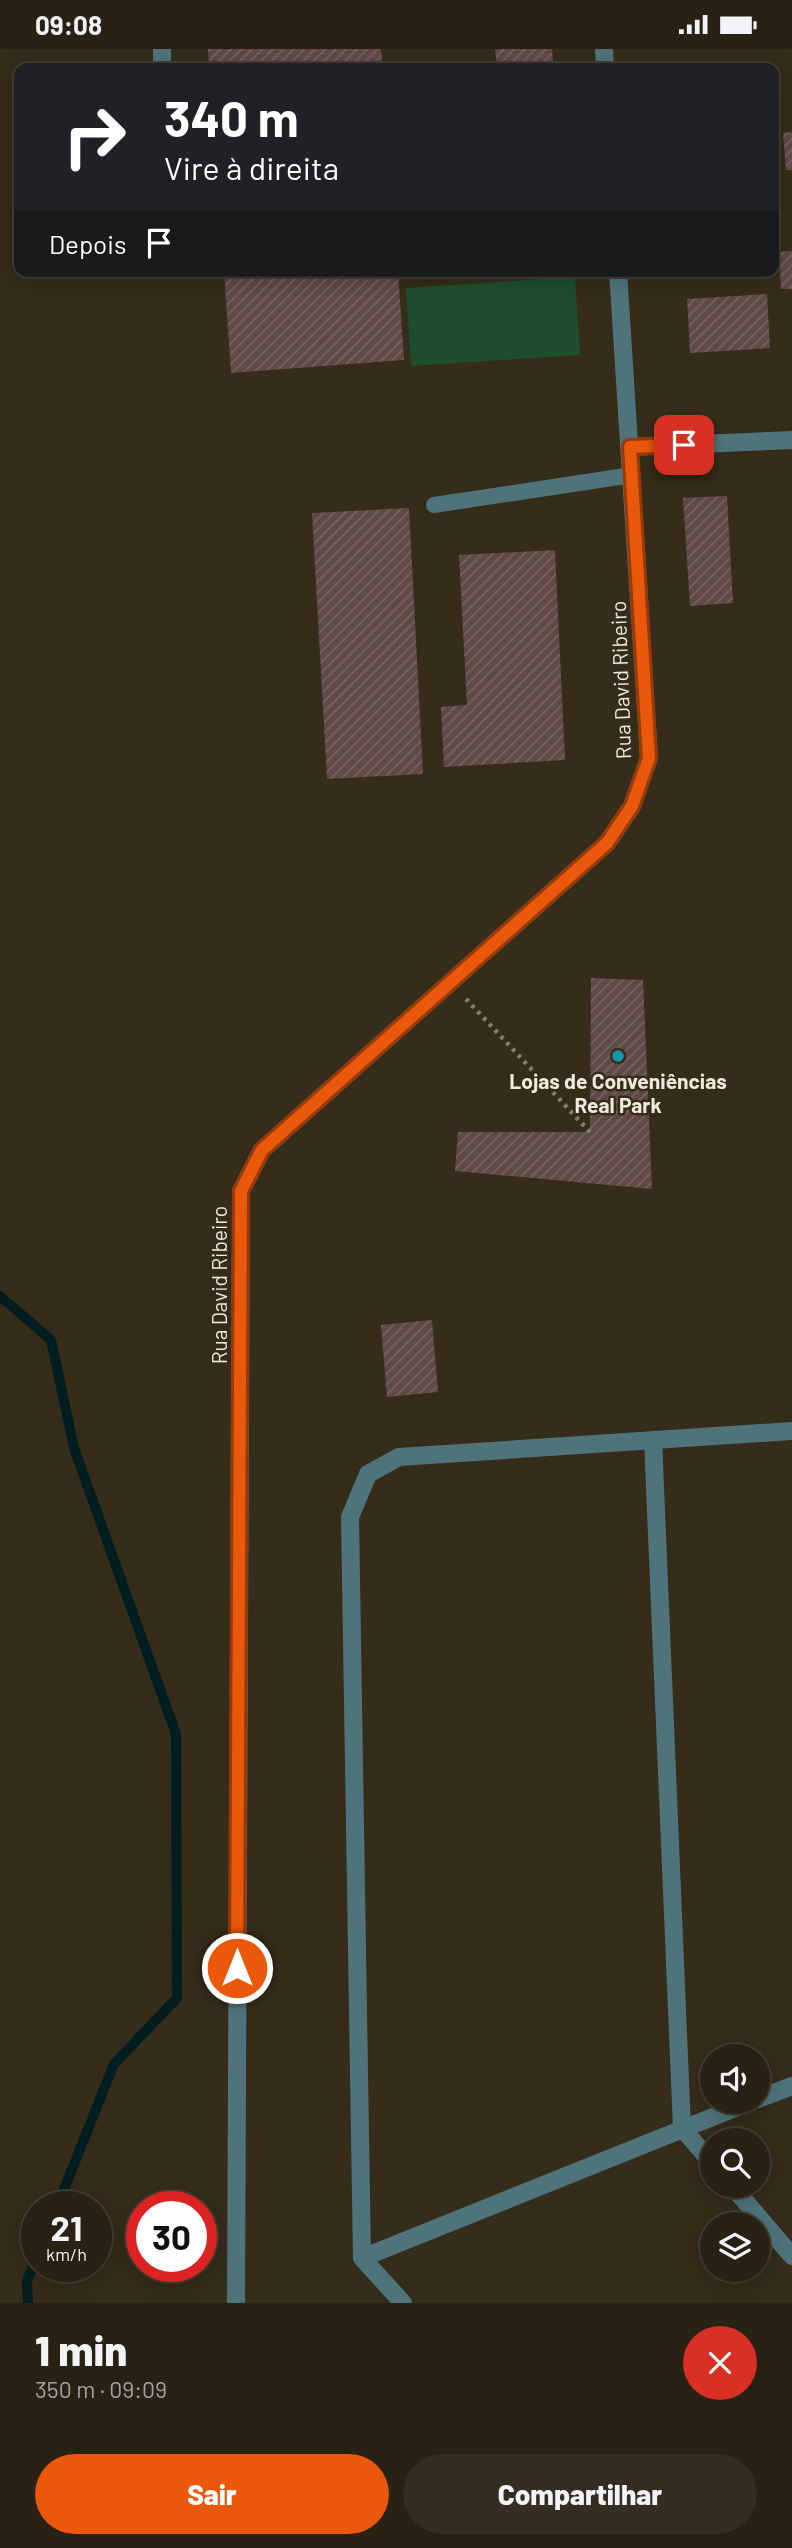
<!DOCTYPE html>
<html lang="pt">
<meta charset="utf-8">
<style>
body{margin:0;font-family:Barlow,sans-serif;background:#342e22;color:#f1f3f6;height:100vh;display:flex;flex-direction:column;font-size:26px;white-space:nowrap}
*{box-sizing:border-box;margin:0}
p{font-size:23px;color:#a5a3a0}
.icon{flex:none;width:38px;height:38px;fill:none;stroke:currentColor;stroke-width:2;stroke-linecap:round;stroke-linejoin:round}
.map{position:relative;height:2254px;overflow:hidden}
.details{display:flex;flex-direction:column;background:#282114;flex:1}
.details>*{flex:none}
.banner{position:absolute;left:14px;top:14px;width:765px;height:214px;border-radius:14px;box-shadow:0 4px 18px #0003,0 0 0 2px #443e34;background:#202124;color:#fff;overflow:hidden}
.controls{position:absolute;left:700px;top:1995px;display:grid;gap:14px}
.controls a{display:grid;place-items:center;width:70px;height:70px;border-radius:50%;background:#282114;box-shadow:0 4px 18px #0003,0 0 0 2px #443e34;font-size:35px}
.speed{position:absolute;left:21px;top:2142px;display:flex;gap:14px;font-size:35px;font-weight:700;text-align:center}
.speed>*{display:grid;place-content:center;width:91px;height:91px;border-radius:50%;background:#282114;box-shadow:0 4px 18px #0003,0 0 0 2px #443e34;line-height:1}
.speed small{font-size:18px;font-weight:400}
.speed .limit{border:10px solid #d22;background:#fff;color:#111}
.pin{position:absolute;display:grid;place-items:center;width:60px;height:60px;color:#fff;margin:-30px;border-radius:14px;box-shadow:0 4px 10px #0006}
.me{position:absolute;width:77px;margin:-38px;rotate:0deg;stroke-linejoin:round;filter:drop-shadow(0 0 5px #0008)}
.turn{display:flex;align-items:center;gap:24px;height:147px;padding:0 35px;font-size:32px}
.turn .icon{width:91px;height:91px;stroke-width:2.5}
.turn b{display:block;font-size:49px;line-height:60px}
.then{display:flex;align-items:center;height:66px;padding:0 35px;background:#0003;gap:14px;font-size:26px}
.round{display:grid;place-items:center;flex:none;width:74px;height:74px;border-radius:37px;background:#342e22}
.headline{display:flex;align-items:center;justify-content:space-between;height:119px;padding:0 35px}
h1{font-size:42px;font-weight:800;line-height:52px}
.button{display:flex;gap:14px;margin-top:auto;padding:14px 35px}
.button a{flex:1;height:80px;border-radius:42px;background:#ea580c;color:#fff;font-size:28px;font-weight:800;line-height:80px;text-align:center}
.button a+a{background:#342e22;color:#f1f3f6}
.status{display:flex;justify-content:space-between;align-items:center;height:49px;padding:0 35px;background:#282114;direction:ltr}
.status svg{height:19px;fill:currentColor}
.map>svg:first-child{display:block}
</style>
<div class="status"><b>09:08</b><svg viewBox="0 0 49 12"><path d="M0 12V9h3v3zM5 12V6h3v6zM10 12V3h3v9zM15 12V0h3v12zM26 1h20v11H26zM47 4h2v5h-2z"/></svg></div>
<div class="map">
<svg width="792" height="2254" viewBox="0 0 792 2254">
<defs>
<pattern id="building-hatch" width="6" height="6" patternUnits="userSpaceOnUse" patternTransform="scale(1.75)"><rect width="6" height="6" fill="#604847"/><path d="M-1 1l2-2M0 6l6-6M5 7l2-2" fill="none" stroke="#776261"/></pattern>
</defs>
<rect width="100%" height="100%" fill="#352c1a"/>
<path fill="#1e4e2d" d="M575,228L580,306L411,317L406,239Z"/>
<g fill="none" stroke-linecap="round" stroke-linejoin="round">
<path stroke="#001e1f" stroke-width="10" d="M0,1247L51,1291L74,1399L176,1685L177,1949L114,2015L57,2158
M28,2254L27,2232L37,2208"/>
</g>
<path fill="url(#building-hatch)" d="M208,0H381L383,19H209Z
M495,0H552L553,13L497,18Z
M792,83V121H786L783,84Z
M792,202V240H781L779,203Z
M224,222H398L404,311L231,324Z
M464,222H503L504,225L465,228Z
M767,245L770,299L690,304L687,250Z
M727,447L733,554L690,557L683,449Z
M409,459L423,725L327,730L312,464Z
M555,501L565,711L444,718L441,658L467,656L459,506Z
M591,929L643,931L652,1140L455,1122L458,1083H590Z
M432,1271L438,1343L387,1348L381,1276Z"/>
<g fill="none" stroke-linecap="round" stroke-linejoin="round">
<path stroke="#847d6e" stroke-width="4.5" stroke-dasharray="3.5 5" stroke-linecap="butt" d="M466,950L590,1083"/>
<path stroke="#4f737a" stroke-width="16" d="M434,456L632,426"/>
<path stroke="#4f737a" stroke-width="18" d="M162,0V19
M604,0L605,19
M630,398L792,391
M653,1391L682,2079L712,2114
M758,2050L792,2037
M732,2137L792,2207
M362,2209L750,2053
M236,2254L241,1142L262,1101L607,794L632,757L649,709L618,222
M403,2254L362,2209L350,1468L368,1425L399,1408L792,1382"/>
</g>
<g fill="none" stroke-linecap="round" stroke-linejoin="round">
<defs>
<path id="route" d="M237,1919L241,1142L262,1101L607,794L632,757L649,709L630,398L684,396"/>
</defs>
<use href="#route" stroke="#983908" stroke-width="18"/>
<use href="#route" stroke="#ea580c" stroke-width="12"/>
</g>
<circle fill="#0f9aa8" stroke="#352c1a" stroke-width="2.5" cx="618" cy="1007" r="7"/>
<g text-anchor="middle" dominant-baseline="central" stroke-width="5" stroke-linejoin="round" paint-order="stroke">
<g font-size="21" fill="#efe9de" stroke="#352c1a">
<text transform="translate(620 631) rotate(-92)">Rua David Ribeiro</text>
<text transform="translate(218 1236) rotate(-90)">Rua David Ribeiro</text>
</g>
<g font-size="21" font-weight="bold" fill="#efe9de" stroke="#352c1a">
<text x="618" y="1031">Lojas de Conveniências<tspan x="618" dy="24">Real Park</tspan></text>
</g>
</g>
</svg>
<div class="controls">
<a><svg class="icon" aria-label="sound" viewBox="0 0 24 24"><path d="M4 9h4l5-4v14l-5-4H4zM17 9q2 3 0 6"/></svg></a>
<a><svg class="icon" aria-label="search" viewBox="0 0 24 24"><circle cx="10" cy="10" r="6"/><path d="M15 15l6 6"/></svg></a>
<a><svg class="icon" aria-label="layers" viewBox="0 0 24 24"><path d="M12 4l9 5-9 5-9-5zM3 14l9 5 9-5"/></svg></a>
</div>
<div class="speed"><div>21<small>km/h</small></div><div class="limit">30</div></div>
<div class="pin" style="left:684px;top:396px;background:#d93025"><svg class="icon" aria-label="arrive" viewBox="0 0 24 24"><path d="M6 21V4h12l-3 4 3 4H6"/></svg></div>
<svg class="me" style="left:237px;top:1919px" viewBox="-20 -20 40 40"><circle r="17" fill="#ea580c" stroke="#fff" stroke-width="3"/><path d="M0-11L8 9 0 5-8 9z" fill="#fff"/></svg>
<div class="banner">
<div class="turn"><svg class="icon" aria-label="right" viewBox="0 0 24 24"><path d="M7 20v-9h11M14 6l5 5-5 5"/></svg><div><b>340 m</b>Vire à direita</div></div>
<div class="then">Depois<svg class="icon" aria-label="arrive" viewBox="0 0 24 24"><path d="M6 21V4h12l-3 4 3 4H6"/></svg></div>
</div>
</div>
<section class="details">
<div class="headline"><div><h1>1 min</h1><p>350 m · 09:09</p></div><a class="round" style="background:#d93025;color:#fff"><svg class="icon" aria-label="close" viewBox="0 0 24 24"><path d="M6 6l12 12M18 6L6 18"/></svg></a></div>
<div class="button"><a>Sair</a><a>Compartilhar</a></div>
</section>
